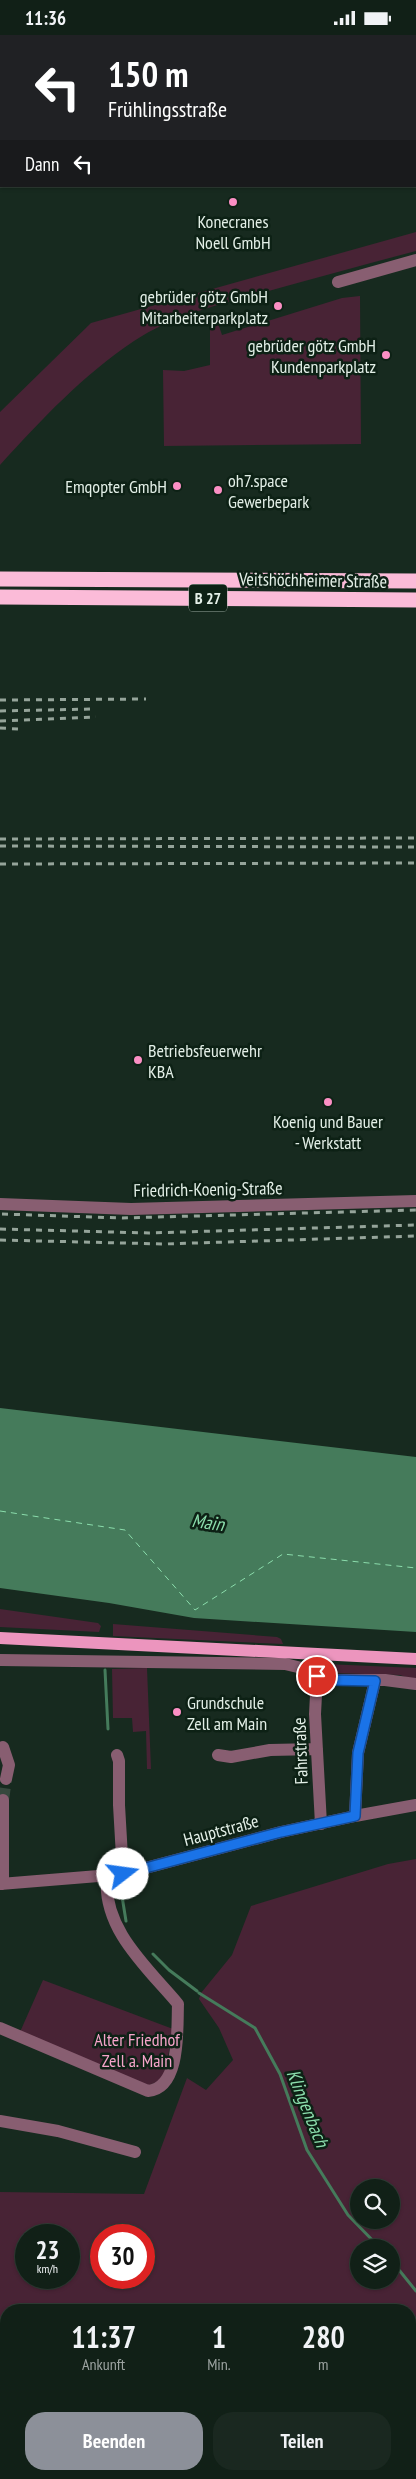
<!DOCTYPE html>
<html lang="de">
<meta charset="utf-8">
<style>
body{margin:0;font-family:"PT Sans Narrow",sans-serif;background:#1a2820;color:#f1f3f6;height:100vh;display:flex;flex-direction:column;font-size:19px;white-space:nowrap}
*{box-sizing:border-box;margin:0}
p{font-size:16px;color:#9ca3a1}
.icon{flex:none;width:28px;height:28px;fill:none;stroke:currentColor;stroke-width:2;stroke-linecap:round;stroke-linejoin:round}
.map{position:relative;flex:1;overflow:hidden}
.side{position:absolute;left:0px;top:2269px;width:416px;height:176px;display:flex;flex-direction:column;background:#112017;border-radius:20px 20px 0 0;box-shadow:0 1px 4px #0004,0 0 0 1px #303e36}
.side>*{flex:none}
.top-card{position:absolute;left:0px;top:0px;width:416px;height:152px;box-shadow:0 1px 4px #0004,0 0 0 1px #303e36;background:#202124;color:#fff;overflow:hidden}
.tools{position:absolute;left:350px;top:2144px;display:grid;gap:10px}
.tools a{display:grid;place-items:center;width:50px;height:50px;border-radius:50%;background:#112017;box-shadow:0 1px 4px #0004,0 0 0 1px #303e36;font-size:25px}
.speed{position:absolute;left:15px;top:2189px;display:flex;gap:10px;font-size:25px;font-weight:700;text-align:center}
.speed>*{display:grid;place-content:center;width:65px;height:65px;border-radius:50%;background:#112017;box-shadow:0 1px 4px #0004,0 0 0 1px #303e36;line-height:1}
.speed small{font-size:12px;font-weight:400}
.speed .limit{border:8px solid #d22;background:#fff;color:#111}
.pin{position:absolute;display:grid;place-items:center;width:42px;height:42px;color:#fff;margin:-21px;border:2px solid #fff;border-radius:50%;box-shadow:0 1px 5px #0007}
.me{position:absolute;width:55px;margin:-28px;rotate:75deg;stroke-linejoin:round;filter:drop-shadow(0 0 4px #0008)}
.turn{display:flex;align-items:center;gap:18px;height:105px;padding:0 25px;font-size:22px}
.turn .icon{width:65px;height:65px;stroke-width:2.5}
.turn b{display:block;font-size:35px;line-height:42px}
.then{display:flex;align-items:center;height:48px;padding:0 25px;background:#0003;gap:10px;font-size:19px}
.eta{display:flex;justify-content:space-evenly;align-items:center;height:85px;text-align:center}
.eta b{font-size:30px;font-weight:700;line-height:35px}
.action{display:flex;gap:10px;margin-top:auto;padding:10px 25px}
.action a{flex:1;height:58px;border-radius:20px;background:#8c9099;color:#fff;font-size:20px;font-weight:700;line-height:58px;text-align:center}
.action a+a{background:#1a2820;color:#f1f3f6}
.status{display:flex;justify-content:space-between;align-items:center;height:35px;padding:0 25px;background:#112017;direction:ltr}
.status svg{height:14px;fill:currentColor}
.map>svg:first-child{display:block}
</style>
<div class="status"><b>11:36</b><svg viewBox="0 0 49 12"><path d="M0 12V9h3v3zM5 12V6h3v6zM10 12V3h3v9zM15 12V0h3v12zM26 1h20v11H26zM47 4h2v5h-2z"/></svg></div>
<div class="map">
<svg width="416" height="2444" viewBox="0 0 416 2444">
<rect width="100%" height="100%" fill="#172a1f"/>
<path fill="#482335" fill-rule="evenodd" d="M416,197V216C366,229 316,243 265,257C221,269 173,280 134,306C83,340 41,385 0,430V377L91,288Z
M360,261L361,409L164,411L163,335L184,336L210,330V294L218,288L222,300L342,263Z
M0,1574L98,1588L101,1591L99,1597L0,1592Z
M113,1589L277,1602L281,1604L283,1609L113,1601Z
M326,1629L416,1633V1646L400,1640L329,1638L325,1634Z
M147,1633L151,1734H147L146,1696L133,1697L132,1683H113L112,1634Z
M416,1824V2444H0V2157L144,2159L187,2043L206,2055L233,2025L219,1993L199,1964L201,1958L232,1920L251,1871L388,1829ZM359,2152H391V2185H359ZM26,2200H69V2242H26ZM101,2200H144V2242H101ZM359,2212H391V2245H359ZM6,2275H410V2439H6Z
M43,1945L173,1994L164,2044L147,2051L20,1997Z"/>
<path fill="#457b5b" d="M0,1373L416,1422V1597L194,1583L109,1568L0,1553Z"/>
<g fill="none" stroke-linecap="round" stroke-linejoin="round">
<path stroke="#457b5b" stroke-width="3" d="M105,1635L108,1694
M121,1855L126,1886
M153,1919L169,1935L197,1956
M199,1958L255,1993L280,2039L307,2115L348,2180L379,2212
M391,2225L416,2256"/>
<path stroke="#8bddac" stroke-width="1" stroke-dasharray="6 5" stroke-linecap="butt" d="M0,1476L125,1495L195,1575L283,1519L416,1533"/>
<path stroke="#36483d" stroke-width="12" stroke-dasharray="12 6" stroke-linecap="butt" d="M3,1765L6,1744"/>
<path stroke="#885e71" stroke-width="12" d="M107,1V0
M188,1L192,0
M0,59H1
M338,247L416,225
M0,1169L131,1174L416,1166
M0,1625L285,1629L306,1634L330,1645H385L416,1649
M317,1641L315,1679L321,1789
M3,1712L9,1730L6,1744
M117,1720L119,1726V1770L123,1839
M218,1720L231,1722L270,1715L317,1714
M3,1765V1849
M355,1781L358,1718L375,1646
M0,1849L123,1839L281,1797L355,1781L416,1770
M0,1993L148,2056C181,2053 177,1994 178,1969C147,1932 102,1894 107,1841
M0,2086L58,2096L135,2117"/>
<path stroke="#ec95be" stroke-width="12" d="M0,1603L416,1624"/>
<path stroke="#fbbbd8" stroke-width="15" d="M0,544L416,546
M0,562L416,565"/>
<path stroke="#95a49a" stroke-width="3" stroke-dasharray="6 6" stroke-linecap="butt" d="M0,665L146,664
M0,676L94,674
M0,686L96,682
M0,693L18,694
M0,804L416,803
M0,811L416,812
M0,829L416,828
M2,1179L122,1183L416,1175
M0,1194L149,1198L416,1190
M0,1205L164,1209L416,1201"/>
</g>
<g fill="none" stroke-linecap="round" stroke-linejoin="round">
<defs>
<path id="route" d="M123,1839L281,1797L355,1781L358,1718L375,1646L330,1645L317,1641"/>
</defs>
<use href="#route" stroke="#114b97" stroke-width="12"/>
<use href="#route" stroke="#1a73e8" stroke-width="9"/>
</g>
<g fill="#fb8fc4" stroke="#0d2115" stroke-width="2">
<circle cx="233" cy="167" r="5"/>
<circle cx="278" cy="271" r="5"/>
<circle cx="386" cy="320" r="5"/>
<circle cx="177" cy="451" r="5"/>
<circle cx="218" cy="455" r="5"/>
<circle cx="138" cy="1025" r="5"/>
<circle cx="328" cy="1067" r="5"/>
<circle cx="177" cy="1677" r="5"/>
</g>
<g text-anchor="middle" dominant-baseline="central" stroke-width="5" stroke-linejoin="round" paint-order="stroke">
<rect fill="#0d2115" stroke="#a3b1a8" stroke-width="1" x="189" y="549.5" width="38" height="27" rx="4"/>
<g font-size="16" font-weight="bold" fill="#e3efe7">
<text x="208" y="563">B 27</text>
</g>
<g font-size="18" fill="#e3efe7" stroke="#0d2115" text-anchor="end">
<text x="233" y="186" text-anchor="middle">Konecranes<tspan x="233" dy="21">Noell GmbH</tspan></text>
<text x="268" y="261">gebrüder götz GmbH<tspan x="268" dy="21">Mitarbeiterparkplatz</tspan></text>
<text x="376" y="310">gebrüder götz GmbH<tspan x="376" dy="21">Kundenparkplatz</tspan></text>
<text x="228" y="445" text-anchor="start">oh7.space<tspan x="228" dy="21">Gewerbepark</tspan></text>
<text x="167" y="451">Emqopter GmbH</text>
<text x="148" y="1015" text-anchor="start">Betriebsfeuerwehr<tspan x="148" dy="21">KBA</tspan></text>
<text x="328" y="1086" text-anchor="middle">Koenig und Bauer<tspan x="328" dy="21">- Werkstatt</tspan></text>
<text x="187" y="1667" text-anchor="start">Grundschule<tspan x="187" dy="21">Zell am Main</tspan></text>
</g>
<g font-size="18" fill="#e3efe7" stroke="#0d2115">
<text transform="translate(313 545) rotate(1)">Veitshöchheimer Straße</text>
<text transform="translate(208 1154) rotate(-1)">Friedrich-Koenig-Straße</text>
<text transform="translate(300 1716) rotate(-92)">Fahrstraße</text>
<text transform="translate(221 1795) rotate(-15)">Hauptstraße</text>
</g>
<g font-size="18" fill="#f6a4ca" stroke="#0d2115">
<text x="137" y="2004">Alter Friedhof<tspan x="137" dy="21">Zell a. Main</tspan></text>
</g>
<g font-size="19" font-style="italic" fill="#8bddac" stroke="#0d2115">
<text transform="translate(208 1487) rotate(8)">Main</text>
<text transform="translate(308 2073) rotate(68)">Klingenbach</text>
</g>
</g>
</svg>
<div class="tools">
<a><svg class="icon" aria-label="search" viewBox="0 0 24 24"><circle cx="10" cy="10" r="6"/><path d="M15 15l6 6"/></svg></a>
<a><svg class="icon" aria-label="layers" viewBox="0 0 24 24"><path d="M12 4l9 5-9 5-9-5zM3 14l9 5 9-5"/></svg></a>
</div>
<div class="speed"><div>23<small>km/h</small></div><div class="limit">30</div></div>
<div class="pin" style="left:317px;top:1641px;background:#d93025"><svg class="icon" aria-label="arrive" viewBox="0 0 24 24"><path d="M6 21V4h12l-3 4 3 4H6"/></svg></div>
<svg class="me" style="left:123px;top:1839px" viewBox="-20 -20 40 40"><circle r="19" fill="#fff"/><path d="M0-13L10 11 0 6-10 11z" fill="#1a73e8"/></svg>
<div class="top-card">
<div class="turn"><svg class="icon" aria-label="left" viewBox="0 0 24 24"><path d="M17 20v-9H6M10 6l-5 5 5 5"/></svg><div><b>150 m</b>Frühlingsstraße</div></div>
<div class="then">Dann<svg class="icon" aria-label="left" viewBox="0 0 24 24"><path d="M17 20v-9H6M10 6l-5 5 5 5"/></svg></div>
</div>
<section class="side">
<div class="eta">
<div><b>11:37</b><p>Ankunft</p></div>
<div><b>1</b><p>Min.</p></div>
<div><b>280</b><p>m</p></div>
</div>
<div class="action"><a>Beenden</a><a>Teilen</a></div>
</section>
</div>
